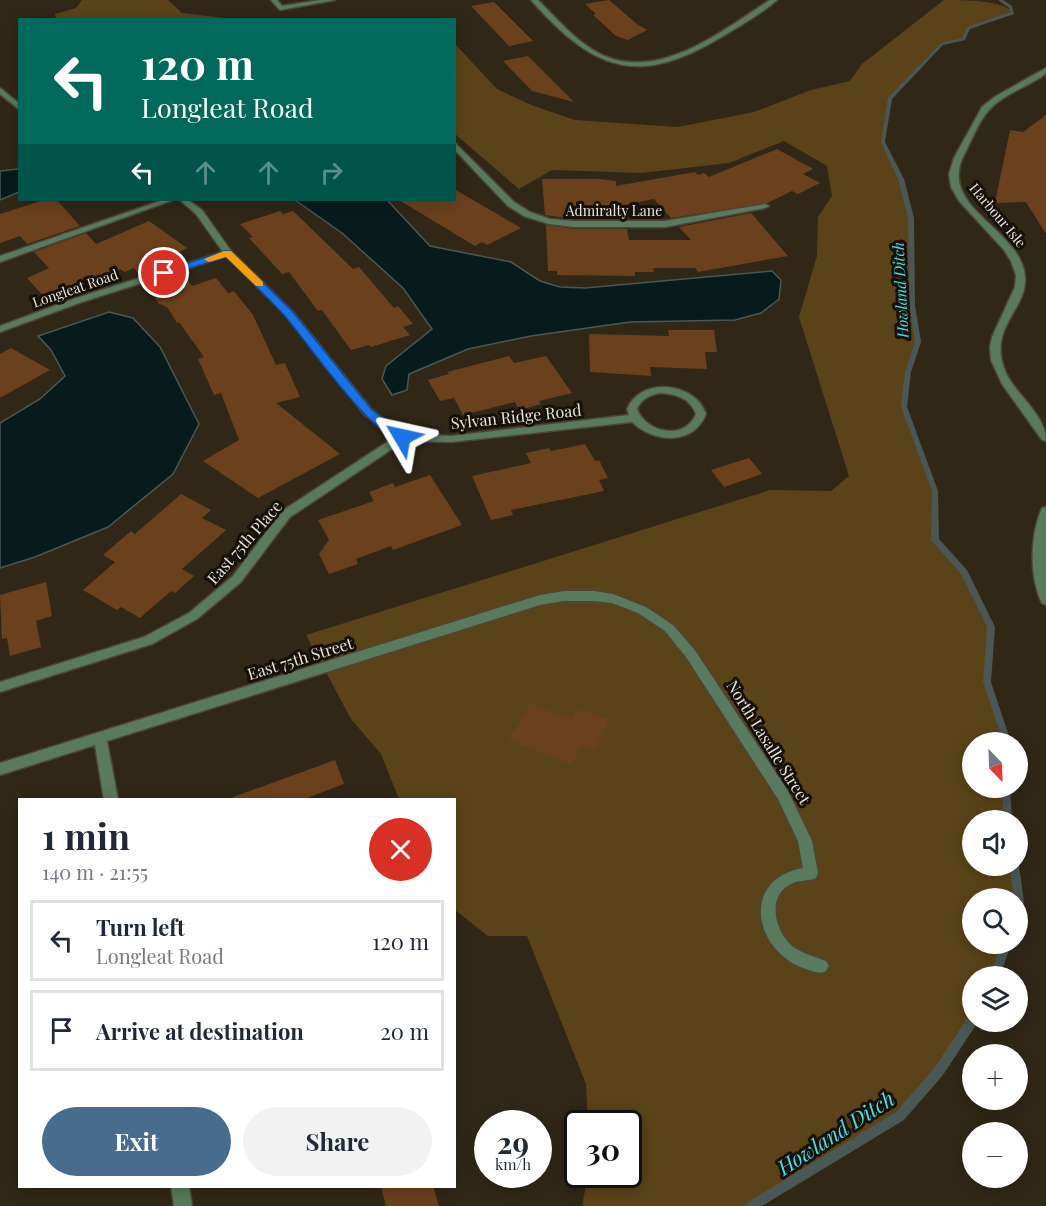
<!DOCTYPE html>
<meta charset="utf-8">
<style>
body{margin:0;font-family:"Playfair Display",serif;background:#f2f2f3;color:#1f2937;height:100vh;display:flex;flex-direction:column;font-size:22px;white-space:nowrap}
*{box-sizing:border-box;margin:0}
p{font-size:20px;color:#747a83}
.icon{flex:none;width:33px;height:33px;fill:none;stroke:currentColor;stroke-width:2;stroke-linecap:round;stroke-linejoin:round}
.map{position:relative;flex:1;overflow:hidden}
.sheet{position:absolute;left:18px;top:798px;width:438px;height:390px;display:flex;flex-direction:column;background:#fff;border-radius:0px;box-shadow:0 3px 15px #0003}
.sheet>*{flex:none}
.top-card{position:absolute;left:18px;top:18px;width:438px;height:183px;border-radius:0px;box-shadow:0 3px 15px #0003;background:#00695c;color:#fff;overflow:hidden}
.needle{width:39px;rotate:157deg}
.controls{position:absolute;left:962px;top:732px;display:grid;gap:12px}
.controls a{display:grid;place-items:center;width:66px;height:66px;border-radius:50%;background:#fff;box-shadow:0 3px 15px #0003;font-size:30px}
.speed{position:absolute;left:474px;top:1110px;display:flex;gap:12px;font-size:30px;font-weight:700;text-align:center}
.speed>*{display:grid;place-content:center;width:78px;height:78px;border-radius:50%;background:#fff;box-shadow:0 3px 15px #0003;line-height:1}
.speed small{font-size:15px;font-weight:400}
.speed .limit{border:3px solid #111;border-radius:9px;background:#fff;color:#111}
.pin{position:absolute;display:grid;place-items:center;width:51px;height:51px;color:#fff;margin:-26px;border:3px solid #fff;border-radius:50%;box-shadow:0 2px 6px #0007}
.me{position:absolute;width:66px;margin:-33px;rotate:306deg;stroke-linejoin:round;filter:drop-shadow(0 0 4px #0008)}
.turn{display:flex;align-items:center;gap:21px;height:126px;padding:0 24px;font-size:27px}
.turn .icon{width:78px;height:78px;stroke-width:2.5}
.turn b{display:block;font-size:42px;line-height:51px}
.lanes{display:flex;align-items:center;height:57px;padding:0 24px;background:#0003;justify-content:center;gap:30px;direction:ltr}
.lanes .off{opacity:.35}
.round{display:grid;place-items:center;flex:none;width:63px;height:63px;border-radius:32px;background:#f2f2f3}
.head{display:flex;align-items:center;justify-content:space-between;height:102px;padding:0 24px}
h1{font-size:36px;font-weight:700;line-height:45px}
.button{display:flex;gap:12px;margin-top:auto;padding:12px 24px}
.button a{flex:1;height:69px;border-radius:36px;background:#476c8d;color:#fff;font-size:24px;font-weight:700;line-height:69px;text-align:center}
.button a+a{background:#f2f2f3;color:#1f2937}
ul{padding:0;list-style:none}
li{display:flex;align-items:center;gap:18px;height:81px;margin:0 12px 9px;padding:0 12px;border:3px solid #e0e1e3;border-radius:0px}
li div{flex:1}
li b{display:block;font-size:22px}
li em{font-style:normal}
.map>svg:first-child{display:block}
</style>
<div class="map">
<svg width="1046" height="1206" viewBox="0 0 1046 1206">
<rect width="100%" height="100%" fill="#302717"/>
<path fill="#5a4318" d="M82,0H168L182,13L232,19H56L55,14L76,8Z
M944,0C963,0 1005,0 1013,13L969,27L964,39L942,44L890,99L883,142L901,179L911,218L912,305L918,342L908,372L904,407L935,491V540L964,572L991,627L987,682L1007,742H972V788H1006L1008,820H972V866H1014L1019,902L1017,907V898H972V944H1006L995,976H972V1021L939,1071L900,1116L752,1206H582L588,1175L628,1174V1124L588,1123L586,1084L527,936H488L455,910L454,800L399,799L381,754L351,719L306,635L770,490L831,491L849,476L799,317L817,256L818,217L832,196L827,166L784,141L729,163L641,173L552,170L519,189L455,134V44L497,89L531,105L575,120L678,127L754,112L811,90L850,81L862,64Z"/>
<path fill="#071b1c" stroke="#4b5755" stroke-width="1.5" d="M19,169V192L0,200V171Z
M295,200H387L430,246L511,262L540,281L560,287L585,288L772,271L781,280L779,299L761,313L735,320L630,322L531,336L468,349L409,374L407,390L392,395L382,379L386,366L432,329L403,288L342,233Z
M109,312L133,318L160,347L199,424L173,474L108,527L35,557L0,568V423L40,399L65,376L51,350L38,336Z"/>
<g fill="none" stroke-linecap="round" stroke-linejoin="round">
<path fill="#4b5755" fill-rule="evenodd" d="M998,0H1003L1012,6L1014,14L970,29L965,40L943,45L892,99L885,142L904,179L914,218L915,305L921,342L911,372L907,407L938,491L939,539L967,570L995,627L991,682L1011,742H1003L983,682L987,627L961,574L931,540L932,491L901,407L905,372L915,342L909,305L908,218L898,179L881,142L888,98L941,43L962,38L967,27L1011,12L1009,8Z
M1002,788H1010L1012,820H1004Z
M1017,863L1019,866L1024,902L1020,910L1017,911V898H1014L1009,866H1017Z
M1001,944H1011L1000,976H990Z
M972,1016V1022H977L976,1025L943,1075L904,1120L762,1206H746L748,1202L896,1112L935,1067L968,1017Z"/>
</g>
<path fill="#6b411d" d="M609,0L637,24L647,30L628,40L616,36L593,15L596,14L585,4Z
M494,2L533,41L509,46L471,6Z
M528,56L574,102L532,91L503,61Z
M1046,115V234L1026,202L995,203L1010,130L1023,132Z
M777,149L813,169L803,174L820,183L798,194L792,191L767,203L671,218L654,199L624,205L626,219H574L545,215L542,179H599L616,181V186L695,172L698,175L704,173L709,177Z
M454,189L521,228L487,245L482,242L475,246L399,200H454Z
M44,200H57L80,226L27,244L20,236L0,243V214Z
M280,211L283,214L293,211L353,269L359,267L394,308L398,306L413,324L403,327L410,335L371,347L369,345L351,350L322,310L318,311L289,272L282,274L249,238L253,237L240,224Z
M751,213L788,256L698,272L695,268H653L654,272H635V276L557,275V271H548L546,225L574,229H627L629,240H691L679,227Z
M149,221L187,248L171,256L177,264L140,276L134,268L125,272L120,269L78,285L71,289L73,291L47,300L27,278L49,268L34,252L86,233L96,244Z
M183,272L192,286L216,278L228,293L234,291L253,315L276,365L285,363L300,397L276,403L340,454L258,498L203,461L239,440L221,393L214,395L198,359L204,357L179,322L177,323L167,307L159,304L145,284Z
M668,330H714L717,352H705L707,369L650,367L651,376L590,372L589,334L669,336Z
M11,348L50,370L0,398V354Z
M509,356L514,363L546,356L572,393L539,401L541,404L519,410L515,402L463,415L454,398L440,401L428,380L449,374L447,372Z
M585,444L595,461L599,460L608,478L599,480L604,491L511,510L513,515L491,520L472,476L531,463L526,453L549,448L551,451Z
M749,458L762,474L724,487L711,470Z
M430,475L462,525L393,550L391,546L356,559L358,564L329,574L319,554L329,540L318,520L374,501L369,492L393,483L395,487Z
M181,494L211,510L202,518L226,530L182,569L194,576L175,593L171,591L140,618L121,607L117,610L83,590L115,562L103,555L131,531L135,534Z
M46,582L52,616L36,621L41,647L10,656L7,638L2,639L0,595Z
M531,703L572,719L578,708L609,720L594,751L582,746L572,765L509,740Z
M335,760L344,784L302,800H233V797Z
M381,1186H433L439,1206H386Z"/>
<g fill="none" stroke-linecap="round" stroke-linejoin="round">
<defs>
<path id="minor" d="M271,0H277L282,6L320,0H335L280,10Z
M531,0H538C555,17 572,37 593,50C653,87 720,32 770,0H777C761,14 741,25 723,36C638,88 594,71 531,0Z
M1046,68V73L1041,77C1023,89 998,96 985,115C977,126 972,139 966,151C933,208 1021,227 1025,277C1027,310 989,326 1004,368C1013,394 1046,413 1046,441L1042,440L1002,384L991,360L990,347L992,337L1015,287L1016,275L1011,261L1004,250L959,201L951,187L949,174L954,158L982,107L996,96Z
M0,88L20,104V110L0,94Z
M454,142L514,202L530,212L550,219L574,221H665L765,204L769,206L765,208L665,227H574L549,224L524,216L508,206L454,149Z
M163,200H173L0,262V256Z
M180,200H188L202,210L231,251L292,311L372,410L404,434L451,436L629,415L627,409C641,376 695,382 706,414C693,446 654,443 632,422L451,442L404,441L290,517L241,582L197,619L152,644L0,692V682L144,637L189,613L233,576L282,511L395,437L364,414L286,315L226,256L82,302L0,332V326L76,298L223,252L196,214ZM660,393C676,394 690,398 696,414C685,441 646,433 637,409C641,399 650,395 660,393Z
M1046,507V605L1042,603C1029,577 1030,535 1042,508Z
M564,591H594L613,594L646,607L673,625L694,649L788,791L812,841L818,873L816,878C809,881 800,880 793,883C766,894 774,930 792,946C803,954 814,956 826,961L829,966L826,971C820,974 815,972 809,970C756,956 737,880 803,868L798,841L778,799L686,657L665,631L638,613L612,603L594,601H564L540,605L107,741L118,800H104L95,745L0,775V763L540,595Z
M171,1186H189L192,1206H174Z"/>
</defs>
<use href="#minor" stroke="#4e4536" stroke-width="3"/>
<use href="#minor" fill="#597a5d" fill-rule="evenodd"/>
</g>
<path fill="#1a73e8" stroke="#114b97" stroke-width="1.5" d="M224,251H231L292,311L372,410L406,434V440C378,447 304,337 284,315C266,295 245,276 226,257L164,276L159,273Z"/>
<path fill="#f59e0b" d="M224,251H231L263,282V286H256L226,257L209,262L204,259Z"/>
<g text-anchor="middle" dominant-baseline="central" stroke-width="6" stroke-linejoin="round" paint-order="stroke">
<g font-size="14" fill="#eae4da" stroke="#15110a">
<text x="614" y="210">Admiralty Lane</text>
<text transform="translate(998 215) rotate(50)">Harbour Isle</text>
<text transform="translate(75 288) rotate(-19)">Longleat Road</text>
</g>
<g font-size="15" font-style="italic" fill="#42e0e7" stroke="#15110a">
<text transform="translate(900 290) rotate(-93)">Howland Ditch</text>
</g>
<g font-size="16" fill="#eae4da" stroke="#15110a">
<text transform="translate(516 416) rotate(-6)">Sylvan Ridge Road</text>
<text transform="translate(244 542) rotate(-49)">East 75th Place</text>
<text transform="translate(300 658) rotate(-17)">East 75th Street</text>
<text transform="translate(769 742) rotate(58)">North Lasalle Street</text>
</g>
<g font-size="21" font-style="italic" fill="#42e0e7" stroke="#15110a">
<text transform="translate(835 1132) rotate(-33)">Howland Ditch</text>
</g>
</g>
</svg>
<div class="controls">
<a><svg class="needle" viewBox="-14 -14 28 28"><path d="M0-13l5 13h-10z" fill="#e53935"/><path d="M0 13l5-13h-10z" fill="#747a83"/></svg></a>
<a><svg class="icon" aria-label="sound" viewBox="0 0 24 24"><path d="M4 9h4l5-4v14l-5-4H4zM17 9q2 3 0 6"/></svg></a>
<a><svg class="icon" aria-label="search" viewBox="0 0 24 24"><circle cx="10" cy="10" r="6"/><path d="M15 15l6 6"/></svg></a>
<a><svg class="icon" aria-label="layers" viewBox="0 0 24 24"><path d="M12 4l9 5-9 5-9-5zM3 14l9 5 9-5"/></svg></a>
<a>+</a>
<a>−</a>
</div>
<div class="speed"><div>29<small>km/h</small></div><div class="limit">30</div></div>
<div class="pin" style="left:164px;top:273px;background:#d93025"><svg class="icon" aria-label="arrive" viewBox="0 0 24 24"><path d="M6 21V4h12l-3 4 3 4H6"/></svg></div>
<svg class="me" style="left:402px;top:437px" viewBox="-20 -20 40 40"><path d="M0-17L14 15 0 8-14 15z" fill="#1a73e8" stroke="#fff" stroke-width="4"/></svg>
<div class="top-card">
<div class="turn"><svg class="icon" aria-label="left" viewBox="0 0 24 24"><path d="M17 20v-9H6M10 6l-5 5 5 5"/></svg><div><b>120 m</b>Longleat Road</div></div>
<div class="lanes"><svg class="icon" aria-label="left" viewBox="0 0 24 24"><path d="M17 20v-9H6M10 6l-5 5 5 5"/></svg><svg class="icon off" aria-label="ahead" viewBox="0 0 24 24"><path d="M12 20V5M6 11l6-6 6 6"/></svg><svg class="icon off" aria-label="ahead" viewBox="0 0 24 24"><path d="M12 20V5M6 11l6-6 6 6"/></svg><svg class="icon off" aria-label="right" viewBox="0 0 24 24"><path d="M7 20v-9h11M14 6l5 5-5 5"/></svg></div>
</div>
<section class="sheet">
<div class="head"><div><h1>1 min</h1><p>140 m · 21:55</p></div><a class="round" style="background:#d93025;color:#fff"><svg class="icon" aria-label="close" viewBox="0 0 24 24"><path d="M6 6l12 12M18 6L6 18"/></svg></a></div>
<ul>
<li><svg class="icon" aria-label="left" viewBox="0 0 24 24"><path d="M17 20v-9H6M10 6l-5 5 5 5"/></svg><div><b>Turn left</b><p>Longleat Road</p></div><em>120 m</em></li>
<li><svg class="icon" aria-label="arrive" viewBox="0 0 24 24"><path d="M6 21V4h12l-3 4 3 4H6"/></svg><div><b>Arrive at destination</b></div><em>20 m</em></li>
</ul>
<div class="button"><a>Exit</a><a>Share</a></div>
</section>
</div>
